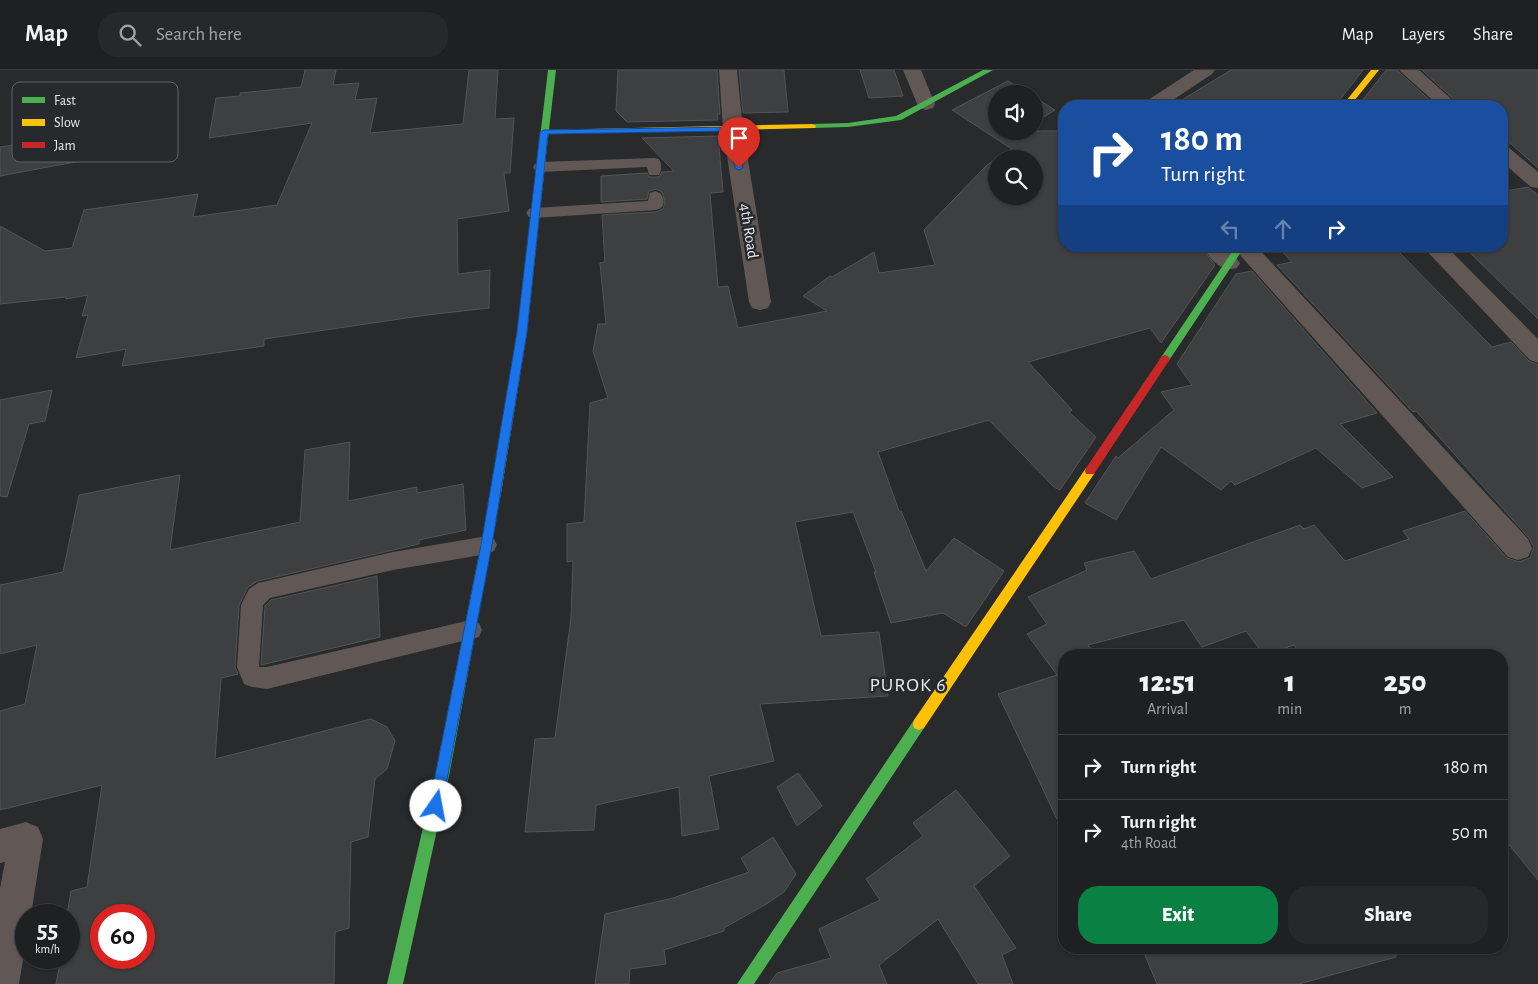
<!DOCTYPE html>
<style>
body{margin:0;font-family:"Alegreya Sans",sans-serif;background:#26282a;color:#f1f3f6;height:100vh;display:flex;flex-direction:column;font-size:19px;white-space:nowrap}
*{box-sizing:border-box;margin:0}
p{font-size:16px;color:#a1a3a5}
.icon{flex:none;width:28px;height:28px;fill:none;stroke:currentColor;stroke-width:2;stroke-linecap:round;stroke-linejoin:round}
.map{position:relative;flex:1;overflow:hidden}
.details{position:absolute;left:1058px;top:579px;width:450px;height:305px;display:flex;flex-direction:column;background:#1e2021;border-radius:20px;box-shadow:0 1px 4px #0004,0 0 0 1px #3c3e3f}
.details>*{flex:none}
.guide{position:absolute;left:1058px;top:30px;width:450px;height:152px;border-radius:20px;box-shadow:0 1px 4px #0004,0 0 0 1px #3c3e3f;background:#1a4fa0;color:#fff;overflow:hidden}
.fabs{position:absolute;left:988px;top:15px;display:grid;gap:10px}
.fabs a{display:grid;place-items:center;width:55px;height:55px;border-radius:50%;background:#1e2021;box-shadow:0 1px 4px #0004,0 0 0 1px #3c3e3f;font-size:25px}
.speed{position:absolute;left:15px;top:834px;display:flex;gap:10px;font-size:25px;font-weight:700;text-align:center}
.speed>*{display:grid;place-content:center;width:65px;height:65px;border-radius:50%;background:#1e2021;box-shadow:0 1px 4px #0004,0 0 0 1px #3c3e3f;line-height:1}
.speed small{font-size:12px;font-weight:400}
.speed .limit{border:8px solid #d22;background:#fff;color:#111}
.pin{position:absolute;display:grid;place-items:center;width:42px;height:42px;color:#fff;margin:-51px -21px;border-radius:50% 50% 50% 0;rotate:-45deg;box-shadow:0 0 5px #0007}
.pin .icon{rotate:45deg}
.me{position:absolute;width:55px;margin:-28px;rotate:12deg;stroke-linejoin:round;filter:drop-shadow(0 0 4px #0008)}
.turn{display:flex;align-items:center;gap:18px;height:105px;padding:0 20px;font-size:22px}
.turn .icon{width:65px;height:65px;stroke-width:2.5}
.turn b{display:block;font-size:35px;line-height:42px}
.lanes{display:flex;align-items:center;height:48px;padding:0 20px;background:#0003;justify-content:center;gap:25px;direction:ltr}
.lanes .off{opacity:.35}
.eta{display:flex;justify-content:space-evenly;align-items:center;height:85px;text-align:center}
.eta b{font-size:30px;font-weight:800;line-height:35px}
.action{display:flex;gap:10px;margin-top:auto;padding:10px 20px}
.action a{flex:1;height:58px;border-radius:20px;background:#0b8043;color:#fff;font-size:20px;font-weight:800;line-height:58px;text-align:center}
.action a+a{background:#26282a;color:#f1f3f6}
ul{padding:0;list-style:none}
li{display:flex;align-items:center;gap:15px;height:65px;padding:0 20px;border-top:1px solid #3c3e3f}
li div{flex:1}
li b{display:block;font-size:19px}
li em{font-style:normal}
header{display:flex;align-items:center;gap:30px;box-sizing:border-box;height:70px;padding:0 25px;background:#1e2021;border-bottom:1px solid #3c3e3f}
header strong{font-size:24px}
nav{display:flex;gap:28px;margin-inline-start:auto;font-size:18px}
.search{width:350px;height:45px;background:#26282a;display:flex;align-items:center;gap:12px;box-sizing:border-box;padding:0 18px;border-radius:20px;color:#a1a3a5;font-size:19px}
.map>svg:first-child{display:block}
</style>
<header>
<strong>Map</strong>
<div class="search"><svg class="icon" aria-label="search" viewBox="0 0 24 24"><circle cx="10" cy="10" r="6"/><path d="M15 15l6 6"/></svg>Search here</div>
<nav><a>Map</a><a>Layers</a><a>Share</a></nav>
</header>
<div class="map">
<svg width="1538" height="914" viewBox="0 0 1538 914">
<rect width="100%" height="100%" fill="#282a2c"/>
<path fill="#3e3f41" stroke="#525456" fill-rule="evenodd" d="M305,0H336L333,15L359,13L355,30L377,28L370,63L463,54L469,0H498L495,49L514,48L510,103H504L509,141L457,149L458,204L490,200L489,238L427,245L264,269V276L122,296L126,279L76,288L88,245L82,246L88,225L66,229V227L0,234V156L45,181L72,178L84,140L198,124L193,147L277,135L312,53L209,68L216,28L240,26V23L301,17Z
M618,0H717L720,44H717L718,50L627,52L616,41Z
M739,0H784L788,42L743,43Z
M860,0H894L903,26L869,28Z
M1231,0H1363L1335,36H1172Z
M1386,0H1397L1436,36H1358Z
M1422,0H1538V98L1501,65V36H1461Z
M1008,11L1029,24H996V61H1064V176H1130L1136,183L1164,176H1200L1215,195L1161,273L1150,258L1028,292L1072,340L1069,342L1096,367L1060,420L1054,417L989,350L878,382L899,441H901L926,501L954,468L1004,501L966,557L943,543L891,553L874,502H876L853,442L795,452L821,566L879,562L888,626L760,634L774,691L709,706L719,759L682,766L679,717L596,735L594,760L525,762L535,669L555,668L571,548L573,491L567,492V454L584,452L590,333L608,328L593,281L598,254H606L600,193L605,192L602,145L656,142L663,139L665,132L662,122L656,119L649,121L647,129L601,132V106L647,103L649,107H659L662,102L674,101L642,68L718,66L723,122L710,123L718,217L728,216L738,258L827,241L803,226L830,206L832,207L874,182L879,203L935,195L924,160L987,95L1012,79L952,40ZM996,89H1034V126H996Z
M1034,27L1055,40L1034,53Z
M94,62L91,89L0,106V77Z
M1528,117L1538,125V249L1463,176H1501V122Z
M1277,176H1393L1492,277L1511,272L1529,291L1538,295V810L1501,765V585H1301L1294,575L1264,585L1246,561L1202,577L1184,550L1088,575L1096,585H1064V764L998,624L1057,605L1027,564L1047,554L1028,527L1087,500L1084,493L1134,481L1151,509L1300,455L1304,459L1314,455L1345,491L1409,469L1403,461L1465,441L1507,488L1519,492L1530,488L1534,477L1529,468L1416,341L1413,342L1277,195L1292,192Z
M1252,201L1377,343L1340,354L1393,407L1362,418L1316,378L1235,415L1231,411L1221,420L1161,377L1116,450L1085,433L1116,386L1118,388L1174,340L1161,322L1192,315L1177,294L1236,204Z
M52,320L45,351L29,354L7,427L0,426V330Z
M350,372L348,431L417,417V423L463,414L466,460L419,470V474L258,511L248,517L239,535L235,597L238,604L221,608L215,689L371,649L387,657L395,671L387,699L375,709L368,767L351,772L349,858L335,862L334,914H56L61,888H69L67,845L71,821L87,817L102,715L0,740V641L25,634L37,575L0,584V515L63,502L79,425L180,405L170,480L300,452L305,380ZM101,845H144V888H101Z
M377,506L380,567L261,595L265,536L271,530Z
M798,703L822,736L797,756L777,717Z
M956,720L1010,786L974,816L1016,878L1002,885L1013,914H978L938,849L879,895L887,914H769L777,903L831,888L819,859L880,830L866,809L923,766L913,753Z
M773,767L796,804L784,822L768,833L724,858V861L664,880L666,894L630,899L629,914H595L605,844L673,828L749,802L741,788Z
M1142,878H1395L1396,887L1299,914H1157Z"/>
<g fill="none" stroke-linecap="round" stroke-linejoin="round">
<path fill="#615856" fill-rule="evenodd" d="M654,88L659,89C662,94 662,100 659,105H649L647,97L540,102L535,100L533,97L535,94L540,92Z
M655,121L660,123C664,128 665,133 661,138L656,140L534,148L529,147L526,143L529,139L534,138L648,131L650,123Z
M487,466L494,469L497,475L494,481L487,484L393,500L270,528L263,535L259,597H267L471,550L479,553L482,560L479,567L267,619L252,617L244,614L237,597L241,535L249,519L258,513L393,482Z"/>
<path fill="#615856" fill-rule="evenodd" d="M719,0H737L743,59L771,232L768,238L760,240L752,238L749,232L723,59Z
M903,0H921L935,34L933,38L926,40L919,38Z
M1194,0H1215L1212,4L1164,36H1143L1145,32Z
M1399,0H1419L1459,36H1439Z
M1501,75L1508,77L1538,102V118L1531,117L1501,91Z
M1202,176H1226L1240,193L1237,198C1221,203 1210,189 1202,176Z
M1232,176H1256L1528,469L1532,478L1528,487L1518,490L1508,487Z
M1422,176H1446L1538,269V293L1530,290Z
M26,752L38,757L43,769L31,845H26V872L19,914H0V818L5,792L0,793V759Z"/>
<path fill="#4caf50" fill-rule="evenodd" d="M548,0H556L546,85L542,87L538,85Z
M983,0H993L901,50L848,57L812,58L808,56L812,54L848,53L896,46Z
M1236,176H1245L1168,292H1162L1160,289L1162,286Z
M496,418L500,420L501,423L450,701L403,914H387L436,701L491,423L492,420Z
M919,648L924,650L925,654L924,658L754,914H737L914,650Z"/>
<path fill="#ffc107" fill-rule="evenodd" d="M1371,0H1379L1350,36H1342Z
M812,54L816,56L815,58L544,64L540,62L544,60Z
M539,83H542L546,85L527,262L501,423L500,426H492L491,423L517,262Z
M1090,397L1094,398L1095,401L1094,404L924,658L919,660L914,658L913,654L914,650L1086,398Z"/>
<path fill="#c62828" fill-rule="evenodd" d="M1165,285L1168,286L1170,289L1168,292L1094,404H1086L1085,401L1086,398L1162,286Z"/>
</g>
<path fill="#1a73e8" stroke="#114b97" d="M733,57L737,59L743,98L739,100L735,98L729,61L548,64L527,262L492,475L442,736L440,741L436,743L431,741L429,736L481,475L517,262L540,62L544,60Z"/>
<g text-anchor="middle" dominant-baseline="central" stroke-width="5" stroke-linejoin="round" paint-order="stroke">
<g font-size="16" fill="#e6e8ea" stroke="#272a2d">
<text transform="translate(749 161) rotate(81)">4th Road</text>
</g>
<g font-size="20" letter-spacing="1" fill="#e6e8ea" stroke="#272a2d">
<text x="908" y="615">PUROK 6</text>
</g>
</g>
<rect x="12" y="12" width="166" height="80" rx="8" fill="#272a2d" stroke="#606366" stroke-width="1"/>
<rect x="22" y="27" width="23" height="6" fill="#4caf50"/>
<rect x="22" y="49" width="23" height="7" fill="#ffc107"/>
<rect x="22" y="72" width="23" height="6" fill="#c62828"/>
<g font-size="14" fill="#e6e8ea">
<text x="54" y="35">Fast</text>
<text x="54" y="57">Slow</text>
<text x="54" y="80">Jam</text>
</g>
</svg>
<div class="fabs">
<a><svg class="icon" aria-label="sound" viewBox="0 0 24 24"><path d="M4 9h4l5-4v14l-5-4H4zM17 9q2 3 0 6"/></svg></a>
<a><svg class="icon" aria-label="search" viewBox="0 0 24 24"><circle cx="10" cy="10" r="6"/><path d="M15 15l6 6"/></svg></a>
</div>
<div class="speed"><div>55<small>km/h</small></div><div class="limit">60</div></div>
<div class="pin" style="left:739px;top:98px;background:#d93025"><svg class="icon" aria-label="arrive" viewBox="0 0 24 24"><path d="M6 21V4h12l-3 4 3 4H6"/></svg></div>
<svg class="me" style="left:436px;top:736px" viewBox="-20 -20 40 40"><circle r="19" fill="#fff"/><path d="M0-13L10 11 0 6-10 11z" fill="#1a73e8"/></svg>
<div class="guide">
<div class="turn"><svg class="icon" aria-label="right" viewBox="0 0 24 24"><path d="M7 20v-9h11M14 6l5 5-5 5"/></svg><div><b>180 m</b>Turn right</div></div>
<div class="lanes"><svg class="icon off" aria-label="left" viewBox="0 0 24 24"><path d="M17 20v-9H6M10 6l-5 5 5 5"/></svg><svg class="icon off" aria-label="ahead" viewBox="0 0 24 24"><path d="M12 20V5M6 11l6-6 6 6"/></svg><svg class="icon" aria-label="right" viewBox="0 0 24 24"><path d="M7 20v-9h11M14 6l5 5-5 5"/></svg></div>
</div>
<section class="details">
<div class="eta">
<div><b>12:51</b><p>Arrival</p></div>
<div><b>1</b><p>min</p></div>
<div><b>250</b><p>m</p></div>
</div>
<ul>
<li><svg class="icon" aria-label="right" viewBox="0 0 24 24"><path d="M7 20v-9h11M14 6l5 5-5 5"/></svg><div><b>Turn right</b></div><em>180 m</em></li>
<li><svg class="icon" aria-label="right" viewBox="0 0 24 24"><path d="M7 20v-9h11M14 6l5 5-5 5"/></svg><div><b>Turn right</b><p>4th Road</p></div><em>50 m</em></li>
</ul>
<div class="action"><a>Exit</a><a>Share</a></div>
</section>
</div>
